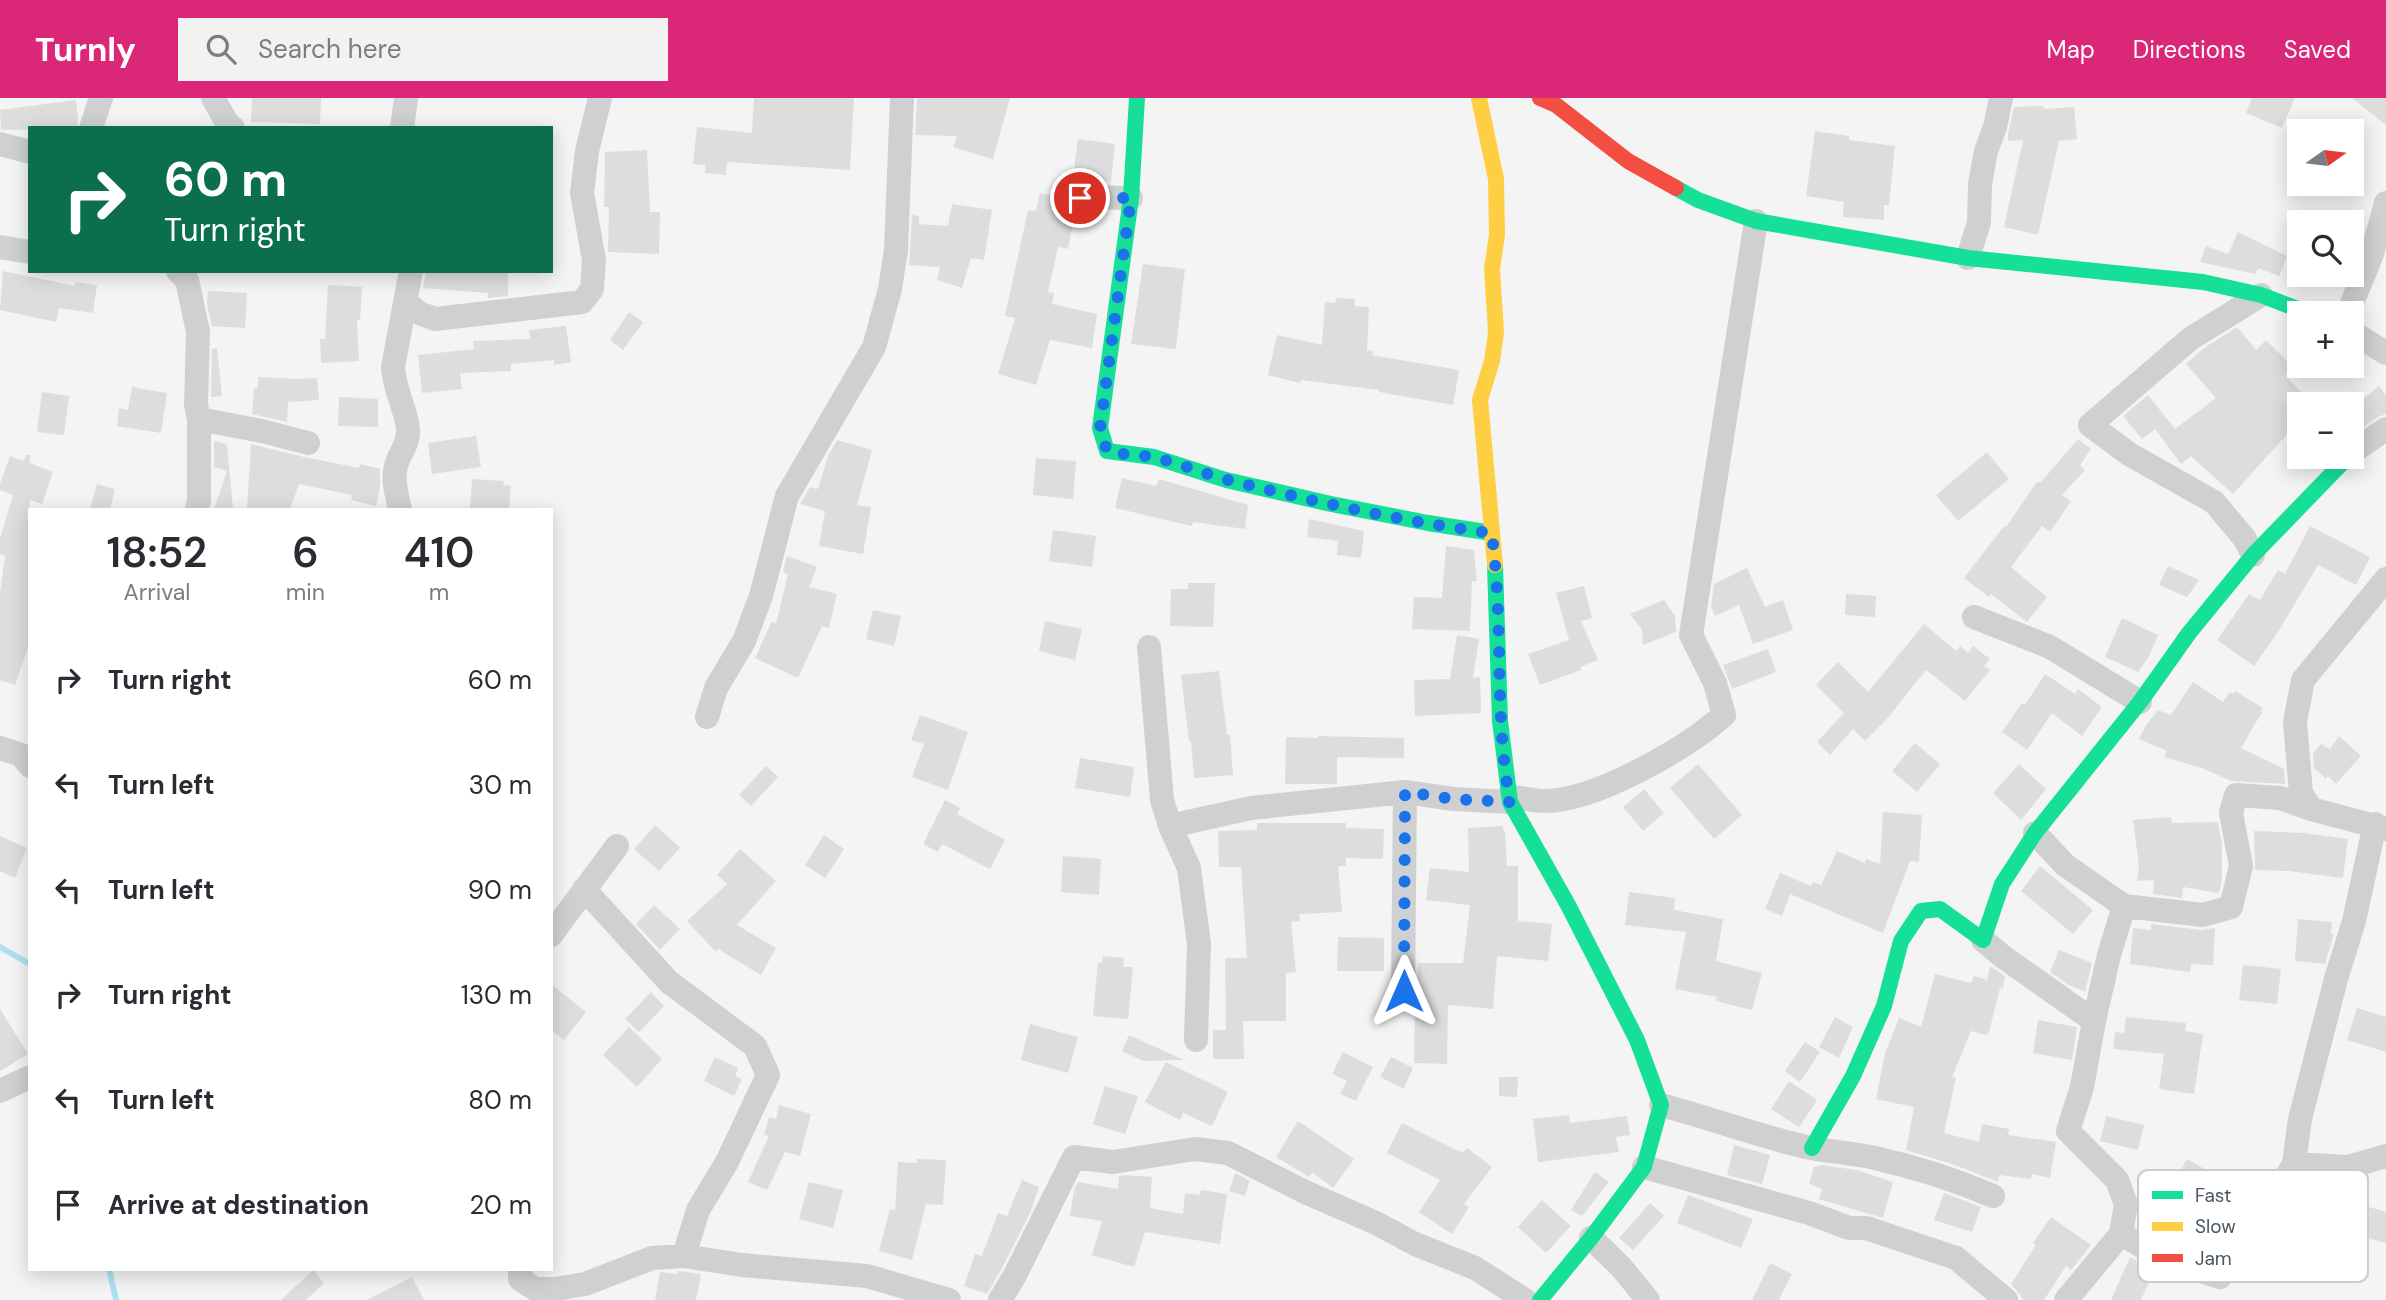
<!DOCTYPE html>
<meta charset="utf-8">
<style>
body{margin:0;font-family:"DM Sans",sans-serif;background:#f2f2f3;color:#2b2b33;height:100vh;display:flex;flex-direction:column;font-size:26px;white-space:nowrap}
*{box-sizing:border-box;margin:0}
p{font-size:23px;color:#7c7c81}
.icon{flex:none;width:38px;height:38px;fill:none;stroke:currentColor;stroke-width:2;stroke-linecap:round;stroke-linejoin:round}
.map{position:relative;flex:1;overflow:hidden}
.drawer{position:absolute;left:28px;top:410px;width:525px;height:763px;display:flex;flex-direction:column;background:#fff;border-radius:0px;box-shadow:0 4px 18px #0003}
.drawer>*{flex:none}
.guide{position:absolute;left:28px;top:28px;width:525px;height:147px;border-radius:0px;box-shadow:0 4px 18px #0003;background:#0b6e4f;color:#fff;overflow:hidden}
.needle{width:46px;rotate:76deg}
.buttons{position:absolute;left:2287px;top:21px;display:grid;gap:14px}
.buttons a{display:grid;place-items:center;width:77px;height:77px;border-radius:0px;background:#fff;box-shadow:0 4px 18px #0003;font-size:35px}
.pin{position:absolute;display:grid;place-items:center;width:60px;height:60px;color:#fff;margin:-30px;border:4px solid #fff;border-radius:50%;box-shadow:0 2px 7px #0007}
.me{position:absolute;width:77px;margin:-38px;rotate:0deg;stroke-linejoin:round;filter:drop-shadow(0 0 5px #0008)}
.turn{display:flex;align-items:center;gap:24px;height:147px;padding:0 21px;font-size:32px}
.turn .icon{width:91px;height:91px;stroke-width:2.5}
.turn b{display:block;font-size:49px;line-height:60px}
.eta{display:flex;justify-content:space-evenly;align-items:center;height:119px;text-align:center}
.eta b{font-size:42px;font-weight:600;line-height:49px}
ul{padding:0;list-style:none}
li{display:flex;align-items:center;gap:21px;height:105px;padding:0 21px}
li div{flex:1}
li b{display:block;font-size:26px}
li em{font-style:normal}
header{display:flex;align-items:center;gap:42px;box-sizing:border-box;height:98px;padding:0 35px;background:#db2777;color:#fff}
header strong{font-size:33px}
nav{display:flex;gap:38px;margin-inline-start:auto;font-size:24px}
.search{width:490px;height:63px;background:#f2f2f3;display:flex;align-items:center;gap:18px;box-sizing:border-box;padding:0 24px;border-radius:0px;color:#7c7c81;font-size:26px}
.map>svg:first-child{display:block}
</style>
<header>
<strong>Turnly</strong>
<div class="search"><svg class="icon" aria-label="search" viewBox="0 0 24 24"><circle cx="10" cy="10" r="6"/><path d="M15 15l6 6"/></svg>Search here</div>
<nav><a>Map</a><a>Directions</a><a>Saved</a></nav>
</header>
<div class="map">
<svg width="2386" height="1202" viewBox="0 0 2386 1202">
<rect width="100%" height="100%" fill="#f4f4f4"/>
<g fill="none" stroke-linecap="round" stroke-linejoin="round">
<path stroke="#aee2f0" stroke-width="6" d="M0,849L30,866
M109,1171L116,1202"/>
</g>
<path fill="#ddddde" d="M252,0H321L320,26L251,24Z
M754,0H854L850,72L727,64L726,77L705,75V67L693,66L697,29L752,35Z
M917,0H1010L993,61L953,49L957,38L915,37Z
M2252,0H2295L2282,30L2246,15Z
M2352,0H2386V27L2371,15Z
M76,2L78,21L77,30L1,32L0,12Z
M2043,8L2044,11L2074,9L2077,41L2059,43L2038,137L2004,129L2023,42L2008,43V36L2014,9Z
M1815,33L1849,38V42L1895,48L1889,107H1884V122L1843,119L1844,104L1806,98Z
M1078,41L1115,46L1111,84L1073,79Z
M647,52L650,114H660L659,156L608,154L609,109H604L605,54Z
M1040,95L1066,101L1063,118L1074,120L1068,151L1058,149L1048,194L1054,195L1052,206L1097,216L1092,250L1050,242L1036,287L998,276L1015,220L1005,218L1028,112L1036,113Z
M952,106L992,112L984,162L971,160L962,190L937,182L940,169L909,167L912,117L919,118V126L948,128Z
M2238,134L2287,158L2279,178L2258,170L2255,176L2200,164L2206,148L2228,156Z
M1143,166L1185,171L1176,251L1131,246Z
M3,173L75,188V184L97,187L93,215L59,210L56,224L0,212Z
M426,173H508V198L488,200V195L423,190Z
M328,187L362,189L360,222H357L359,263L321,265L320,241H325Z
M208,193L247,195L245,230L212,228L207,206Z
M1336,200L1355,201V208L1369,209L1367,252L1373,253L1372,257L1459,272L1453,307L1379,294V292L1301,282L1300,285L1268,277L1277,237L1322,247L1325,204L1335,205Z
M629,214L643,224L623,252L610,242Z
M566,228L571,264L554,267V262L511,266V273L460,275L462,291L422,295L418,257L474,251L473,243L530,241L529,232Z
M2237,229L2256,252L2266,242L2293,269L2285,277L2313,306H2300V322L2233,396L2191,358L2181,366L2155,331L2142,341L2123,318L2148,297L2175,331L2216,300L2186,266L2204,250Z
M217,250L222,298L211,299L212,251Z
M258,279L296,281L317,280L319,302L288,304L287,324L252,316L254,290H258Z
M2379,288L2386,297V316L2378,319L2360,331L2352,320V310Z
M132,289L167,295L161,335L117,328L119,310L128,312Z
M42,294L69,298L64,337L37,334Z
M339,299L378,301V329L338,328Z
M476,338L481,369L432,376L428,345Z
M2078,341L2091,351L2080,367L2085,372L2062,397L2071,403L2050,434L2042,428L2011,469L2047,499L2027,524L1991,496L1989,499L1964,480L2004,428L2006,429L2037,384H2041Z
M837,342L872,352L857,407L871,409L863,456L819,448L825,413L800,406L810,389L818,391L828,358Z
M214,343L227,346L233,411H214L227,373L214,369Z
M251,346L304,359L359,370L360,366L380,371V389L376,408L351,402L352,397L299,386L290,411H247Z
M1987,354L2009,381L1958,423L1936,397Z
M26,357H30V365L53,374L42,406L30,402V544L15,587L0,582V495L5,458L0,456V441L13,397L0,392V386L10,358L24,363Z
M1036,360L1076,363L1073,401L1033,397Z
M1122,380L1156,388L1159,381L1248,407L1245,431L1193,424L1192,428L1115,410Z
M472,381L504,383L503,387L511,388L509,411H470Z
M97,386L115,391L110,411H90Z
M1309,421L1364,433L1361,460L1337,457L1338,443L1307,439Z
M2310,428L2370,459L2356,487L2318,467L2278,534L2254,568L2217,542L2249,496L2260,502L2278,472L2285,476Z
M1053,432L1096,438L1092,469L1049,463Z
M1446,448L1474,452L1477,483H1472L1470,533L1412,531L1414,499L1442,500Z
M787,458L817,469L809,489L837,496L829,530L822,528L798,580L755,560L772,523L776,526L788,476L783,474Z
M2168,468L2199,482L2187,499L2159,487Z
M1747,470L1765,509L1783,502L1793,532L1753,546L1739,507L1715,518L1711,509L1714,486Z
M1188,485H1215L1213,529L1170,528L1171,491H1188Z
M1584,488L1592,520L1581,523L1598,562L1580,569L1581,572L1540,587L1528,556L1569,542L1556,495Z
M1846,496L1876,498L1875,519L1845,517Z
M1664,502L1675,518L1676,534L1643,547L1642,532L1630,516Z
M873,512L901,518L894,548L866,541Z
M2122,520L2158,537L2148,560L2138,574L2105,559Z
M1045,523L1082,531L1075,562L1039,553Z
M1924,526L1956,553L1960,548L1968,555L1973,548L1990,561L1984,568L1990,572L1965,603L1926,572L1886,622L1865,643L1853,631L1830,657L1817,644L1844,615L1816,587L1838,564L1868,594Z
M1457,537L1479,541L1473,580L1480,579L1481,615L1415,618L1414,582L1450,581Z
M1768,551L1776,574L1732,591L1723,567Z
M1219,573L1227,637H1230L1233,677L1194,680L1191,643H1189L1181,577Z
M2045,576L2075,596L2078,591L2102,609L2082,638L2052,615L2027,652L2002,634L2022,605L2025,607Z
M2193,584L2223,604L2230,594L2233,596L2235,593L2263,610L2260,613L2262,614L2241,650L2284,671L2285,686L2231,683L2202,670L2164,659L2167,653L2139,641L2145,629L2158,612L2171,617Z
M920,617L968,634L948,692L912,679L924,646L911,642Z
M1318,638L1404,640V660L1337,659V686H1285L1286,639L1318,640Z
M2339,638L2361,658L2336,686L2328,678L2326,681L2314,670L2313,655L2321,646L2330,651Z
M1915,645L1940,666L1917,694L1892,673Z
M1080,660L1134,669L1130,699L1075,690Z
M1698,666L1742,717L1714,741L1670,690Z
M2019,666L2046,691L2021,722L1993,695Z
M766,668L778,679L751,708L739,697Z
M1644,691L1664,715L1643,733L1623,709Z
M945,702L960,710L957,716L1005,742L990,771L942,746L938,754L923,746Z
M1883,714L1922,717L1919,764L1910,763L1883,835L1790,796L1782,818L1765,811L1780,775L1811,788L1813,784L1821,787L1837,753L1865,765L1866,761L1880,766Z
M2171,719L2172,725L2218,724L2222,746V782L2219,795L2183,789L2182,800L2153,796L2154,782L2137,783L2139,768L2133,722Z
M1257,725H1346V730L1384,731L1383,761L1346,760V768H1338L1342,814L1299,816L1300,823L1291,824L1296,874L1286,875V923H1243L1244,961H1213V932H1226L1225,860H1247L1241,769H1219L1218,733L1257,732Z
M655,727L680,750L659,773L634,751Z
M1502,728L1505,734L1507,768H1518V823L1552,826L1548,863L1497,858L1493,911L1448,907L1447,966L1414,965L1415,909L1418,893V865H1463L1470,807L1426,802L1430,770L1469,774L1468,730Z
M2254,733L2304,735L2348,741L2343,780L2289,773L2255,772Z
M824,737L844,751L825,780L805,767Z
M0,738L27,750L15,780L0,773Z
M740,751L776,783L737,827L776,850L761,877L718,851L716,854L687,823L727,786L717,777Z
M1063,758L1101,761L1099,797L1061,794Z
M2040,768L2093,812L2073,836L2021,793Z
M1629,794L1675,800L1674,812L1723,821L1716,863L1762,875L1752,912L1716,903L1717,899L1675,891L1686,834L1625,827Z
M654,807L680,831L660,852L636,826Z
M2298,821L2332,824L2331,836H2334L2325,866L2295,863Z
M2151,826L2201,832L2215,830L2213,867L2191,866L2190,874L2130,866L2133,830L2151,832Z
M1338,839L1384,840V873H1337Z
M2059,852L2092,865L2085,894L2069,887L2050,874Z
M1103,858L1124,860L1123,869H1133L1128,921L1093,918L1098,864L1102,865Z
M2243,867L2281,871L2277,906L2239,902Z
M1990,868L2005,878L2003,891L2000,890L1989,934L1986,937L1971,933L1952,979L1956,980L1944,1035L1979,1044L1982,1026L2009,1031L2008,1037L2056,1044L2050,1080L2032,1076L2031,1081L1999,1077L1998,1084L1955,1067L1906,1052L1914,1009L1876,1001L1885,955L1899,920L1921,929L1935,876L1971,885L1974,878L1987,882Z
M551,886L586,914L564,942L551,932Z
M651,894L664,908L639,934L625,921Z
M2357,910L2386,919V954L2347,942Z
M0,911L28,956L0,973Z
M1835,919L1853,929L1839,960L1819,949Z
M2126,919L2186,925L2185,933L2203,936L2194,996L2159,991L2164,956L2113,951L2115,934L2124,935Z
M2038,922L2077,929L2072,962L2033,955Z
M1030,926L1078,939L1068,975L1021,962Z
M629,929L662,961L637,989L603,957Z
M1129,937L1184,962L1143,963L1122,953Z
M1805,944L1820,954L1800,984L1785,973Z
M1343,954L1373,969L1356,1003L1340,996L1347,983L1332,976Z
M715,959L738,970L735,978L742,981L734,998L704,983Z
M1391,959L1413,970L1404,991L1380,979Z
M1166,964L1228,994L1212,1028L1183,1015L1180,1022L1145,1004Z
M1499,979H1518L1517,999L1499,998Z
M1789,983L1817,1002L1799,1029L1771,1011Z
M1105,988L1138,998L1125,1036L1093,1026Z
M779,1007L811,1016L800,1058L785,1054L767,1092L748,1084L769,1038L764,1037L769,1019L776,1021Z
M1569,1017L1570,1025L1627,1018L1630,1037L1616,1039L1619,1054L1538,1064L1533,1021Z
M2106,1018L2144,1027L2138,1052L2100,1043Z
M1298,1023L1354,1061L1333,1090L1312,1074L1309,1079L1276,1059Z
M1402,1025L1463,1055L1467,1050L1492,1069L1464,1106L1469,1109L1452,1136L1419,1114L1440,1082L1387,1055Z
M1734,1047L1770,1057L1762,1086L1727,1077Z
M917,1061L946,1062L943,1107L926,1106L912,1162L879,1153L890,1111L895,1113L898,1064L917,1065Z
M2187,1061L2213,1076L2190,1116L2231,1138L2214,1162L2175,1149L2147,1132Z
M1821,1067L1857,1072L1893,1084L1883,1120L1819,1101L1822,1091L1809,1086L1814,1069Z
M1595,1074L1609,1084L1582,1118L1571,1112Z
M1235,1075L1250,1083L1245,1098L1229,1093Z
M1125,1077L1152,1079L1150,1110L1183,1116L1185,1095L1200,1097L1201,1092L1227,1096L1220,1146L1145,1134L1134,1169L1092,1157L1102,1123L1070,1118L1074,1092L1078,1084L1118,1091L1119,1078Z
M1022,1082L1039,1089L1030,1115L1001,1172L987,1196L964,1188L975,1156L982,1158L998,1115L1007,1118Z
M2305,1082L2347,1099L2346,1102L2386,1114V1145L2354,1136L2293,1111Z
M809,1084L843,1092L833,1130L799,1121Z
M1944,1095L1981,1109L1972,1134L1934,1122Z
M1688,1097L1753,1121L1741,1150L1677,1125Z
M1542,1102L1571,1128L1546,1155L1518,1129Z
M1650,1105L1664,1118L1633,1152L1619,1140Z
M2051,1119L2091,1147L2071,1172L2066,1168L2044,1202H2024L2011,1186L2036,1147L2033,1145Z
M2130,1159L2154,1172L2141,1202H2111Z
M1770,1165L1792,1176L1779,1202H1752Z
M313,1172L324,1185L306,1202H281Z
M678,1173L701,1176L696,1202H655L660,1174L677,1176Z
M412,1179L424,1202H367Z"/>
<g fill="none" stroke-linecap="round" stroke-linejoin="round">
<path stroke="#ced0d2" stroke-width="24" d="M213,0L226,23L233,30
M91,30L101,0
M402,30L406,0
M0,46L30,54
M1080,99L1131,100
M0,149L30,154
M1968,160L1979,124L1980,86L1986,53L1995,29L2001,0
M178,173L187,182L198,234L196,307L199,321V403L197,411
M406,204L419,215L435,221L582,204L592,191L594,162L582,95L587,53L600,0
M2348,215L2372,156L2386,105
M2352,234L2386,255
M199,321L262,333L308,345
M2352,354L2386,331
M400,411C397,398 392,381 396,368C399,355 409,347 408,332C407,313 394,292 393,269L411,173
M2253,457L2245,441L2214,404L2129,356L2090,327L2190,241L2261,197
M1974,519L2050,549L2140,604
M1149,549L1162,702L1170,728L1189,770L1199,846L1196,942
M707,619L716,590L744,543L761,498L787,398L874,249L890,191L896,152L902,0
M0,650L21,657L30,668
M1509,698C1521,700 1534,703 1546,703C1597,702 1687,650 1724,617L1715,585L1691,537L1756,123
M2311,711L2301,695L2295,624L2303,582L2386,481
M2375,726L2354,823L2336,881L2300,1021L2294,1066L2348,1069L2386,1058
M1170,728L1251,710L1405,694
M2035,735L2065,767L2124,808
M584,791L669,884L755,948L768,977L727,1064L698,1112L684,1158
M551,837L617,748
M1983,842L2002,858L2094,923L2082,989L2068,1033L2117,1082L2126,1106L2121,1136L2066,1202
M1403,893L1405,694L1454,701L1510,704
M2094,923L2109,857L2124,808L2203,817L2231,809L2241,768L2231,715L2236,697L2280,700L2311,711L2386,731
M0,993L30,979
M1661,1007C1711,1020 1760,1039 1811,1050C1832,1054 1854,1055 1875,1060C1915,1069 1956,1082 1993,1098
M1644,1069L1809,1115L1849,1130H1866L1956,1160L2006,1202
M2121,1136L2169,1164L2220,1179L2243,1148L2294,1066
M1591,1140L1621,1169L1648,1202
M520,1171V1181L535,1191H555L585,1186L652,1160L684,1158L742,1167L867,1178L949,1202
M1000,1202L1014,1179L1074,1059L1113,1064L1195,1051L1228,1055L1305,1094L1376,1125L1415,1146L1475,1170L1525,1202"/>
<path stroke="#16e098" stroke-width="16" d="M1137,0L1131,100L1100,330L1107,353L1154,359L1226,382L1331,406L1428,425L1492,435
M1676,90L1698,102L1756,123L1968,160L2203,184L2261,197L2308,215
M1495,467L1500,623L1510,704L1568,807L1637,942L1661,1007L1644,1069L1591,1140L1540,1202
M1812,1050L1853,978L1884,908L1901,843L1921,813L1940,811L1983,842L2002,786L2035,735L2140,604L2189,535L2253,457L2348,359"/>
<path stroke="#ffcf43" stroke-width="16" d="M1479,0L1496,81L1497,137L1492,171L1496,235L1492,263L1480,302L1495,467"/>
<path stroke="#f24e42" stroke-width="16" d="M1540,0L1556,7L1628,63L1676,90"/>
</g>
<g fill="none" stroke-linecap="round" stroke-linejoin="round">
<path stroke="#1a73e8" stroke-width="12" stroke-dasharray="0 21.6" d="M1080,100H1131L1100,331L1107,353C1124,358 1143,356 1160,361C1185,367 1210,378 1236,384C1320,405 1406,424 1492,435C1494,454 1496,474 1497,494C1501,564 1497,634 1510,704L1454,701L1405,694L1404,893"/>
</g>
<rect x="2138" y="1072" width="230" height="112" rx="10" fill="#fff" stroke="#c9ccd0" stroke-width="2"/>
<rect x="2152" y="1093" width="31" height="8" fill="#16e098"/>
<rect x="2152" y="1124" width="31" height="9" fill="#ffcf43"/>
<rect x="2152" y="1156" width="31" height="8" fill="#f24e42"/>
<g font-size="19" fill="#4a5661">
<text x="2195" y="1104">Fast</text>
<text x="2195" y="1135">Slow</text>
<text x="2195" y="1167">Jam</text>
</g>
</svg>
<div class="buttons">
<a><svg class="needle" viewBox="-14 -14 28 28"><path d="M0-13l5 13h-10z" fill="#e53935"/><path d="M0 13l5-13h-10z" fill="#7c7c81"/></svg></a>
<a><svg class="icon" aria-label="search" viewBox="0 0 24 24"><circle cx="10" cy="10" r="6"/><path d="M15 15l6 6"/></svg></a>
<a>+</a>
<a>−</a>
</div>
<div class="pin" style="left:1080px;top:100px;background:#d93025"><svg class="icon" aria-label="arrive" viewBox="0 0 24 24"><path d="M6 21V4h12l-3 4 3 4H6"/></svg></div>
<svg class="me" style="left:1404px;top:893px" viewBox="-20 -20 40 40"><path d="M0-17L14 15 0 8-14 15z" fill="#1a73e8" stroke="#fff" stroke-width="4"/></svg>
<div class="guide">
<div class="turn"><svg class="icon" aria-label="right" viewBox="0 0 24 24"><path d="M7 20v-9h11M14 6l5 5-5 5"/></svg><div><b>60 m</b>Turn right</div></div>
</div>
<section class="drawer">
<div class="eta">
<div><b>18:52</b><p>Arrival</p></div>
<div><b>6</b><p>min</p></div>
<div><b>410</b><p>m</p></div>
</div>
<ul>
<li><svg class="icon" aria-label="right" viewBox="0 0 24 24"><path d="M7 20v-9h11M14 6l5 5-5 5"/></svg><div><b>Turn right</b></div><em>60 m</em></li>
<li><svg class="icon" aria-label="left" viewBox="0 0 24 24"><path d="M17 20v-9H6M10 6l-5 5 5 5"/></svg><div><b>Turn left</b></div><em>30 m</em></li>
<li><svg class="icon" aria-label="left" viewBox="0 0 24 24"><path d="M17 20v-9H6M10 6l-5 5 5 5"/></svg><div><b>Turn left</b></div><em>90 m</em></li>
<li><svg class="icon" aria-label="right" viewBox="0 0 24 24"><path d="M7 20v-9h11M14 6l5 5-5 5"/></svg><div><b>Turn right</b></div><em>130 m</em></li>
<li><svg class="icon" aria-label="left" viewBox="0 0 24 24"><path d="M17 20v-9H6M10 6l-5 5 5 5"/></svg><div><b>Turn left</b></div><em>80 m</em></li>
<li><svg class="icon" aria-label="arrive" viewBox="0 0 24 24"><path d="M6 21V4h12l-3 4 3 4H6"/></svg><div><b>Arrive at destination</b></div><em>20 m</em></li>
</ul>
</section>
</div>
